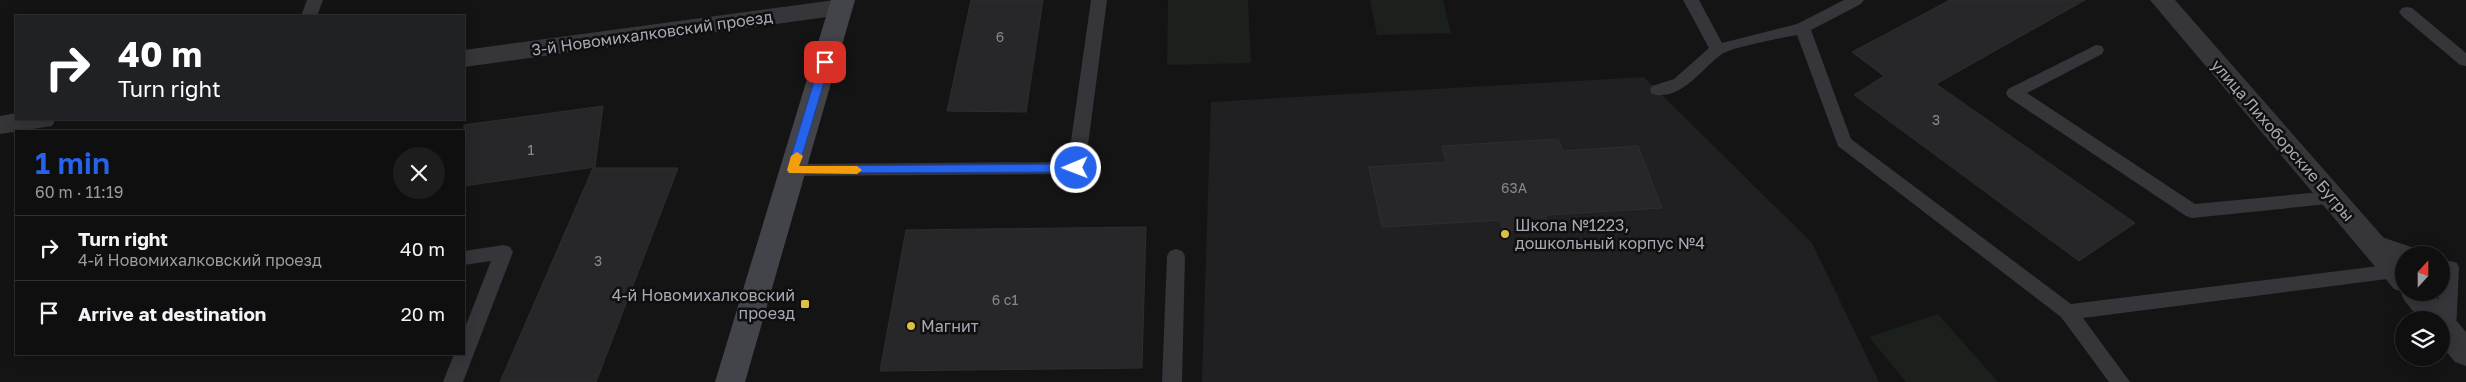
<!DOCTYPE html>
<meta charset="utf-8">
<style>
body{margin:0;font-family:"Golos Text",sans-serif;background:#1d1d1e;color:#f1f3f6;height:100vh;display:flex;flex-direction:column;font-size:19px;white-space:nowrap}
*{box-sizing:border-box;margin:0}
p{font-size:16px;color:#9b9c9f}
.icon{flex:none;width:28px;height:28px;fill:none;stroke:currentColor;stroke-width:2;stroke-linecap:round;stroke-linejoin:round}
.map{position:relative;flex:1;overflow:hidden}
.side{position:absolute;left:15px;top:130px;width:450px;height:225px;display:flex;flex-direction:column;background:#0f0f10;border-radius:0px;box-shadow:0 2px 12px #0003,0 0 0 1px #2f2f30}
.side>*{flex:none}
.top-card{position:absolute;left:15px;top:15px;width:450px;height:105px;border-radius:0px;box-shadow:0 2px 12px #0003,0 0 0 1px #2f2f30;background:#202124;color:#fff;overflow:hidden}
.needle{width:32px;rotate:21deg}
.tools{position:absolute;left:2395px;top:246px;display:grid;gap:10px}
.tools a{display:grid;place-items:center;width:55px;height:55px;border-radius:50%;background:#0f0f10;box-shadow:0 2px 12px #0003,0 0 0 1px #2f2f30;font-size:25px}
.pin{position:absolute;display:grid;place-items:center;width:42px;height:42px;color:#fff;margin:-21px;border-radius:10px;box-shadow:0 2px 8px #0006}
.me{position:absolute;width:55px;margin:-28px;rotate:269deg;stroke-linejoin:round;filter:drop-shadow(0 0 4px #0008)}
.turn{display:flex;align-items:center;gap:18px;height:105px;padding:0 20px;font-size:22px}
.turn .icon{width:65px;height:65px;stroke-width:2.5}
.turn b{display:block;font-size:35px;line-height:42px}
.round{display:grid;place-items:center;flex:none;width:52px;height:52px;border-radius:26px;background:#1d1d1e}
.summary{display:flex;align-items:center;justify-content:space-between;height:85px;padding:0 20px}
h1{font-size:30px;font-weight:600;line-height:38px;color:#2563eb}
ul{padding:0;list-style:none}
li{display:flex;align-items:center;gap:15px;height:65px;padding:0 20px;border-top:1px solid #2f2f30}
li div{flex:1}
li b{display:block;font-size:19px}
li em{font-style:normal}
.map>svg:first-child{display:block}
</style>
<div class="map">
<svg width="2466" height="382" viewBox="0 0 2466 382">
<rect width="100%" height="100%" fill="#141415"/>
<path fill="#202022" d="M1644,77L1812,243L1879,382H1202L1211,102Z"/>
<path fill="#1b201c" d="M1168,0H1248L1251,63L1167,65Z
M1370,0H1443L1451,33L1377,35Z
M1938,314L1998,382H1906L1869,337Z"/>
<path fill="#272729" stroke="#2e2e31" d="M971,0H1043L1026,112L947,111Z
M1950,0H2085L1936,84L2135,223L2079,261L1854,95L1884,76L1852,52Z
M603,106L595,167L464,186V125Z
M1558,139L1563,151L1638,146L1662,208L1545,215L1549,228L1503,231L1500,220L1382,227L1369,167L1446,162L1442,146Z
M593,168H678L596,382H500Z
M1146,227L1142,368L880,371L906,230Z"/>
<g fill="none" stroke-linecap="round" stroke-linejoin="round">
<path fill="#35353a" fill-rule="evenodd" d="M307,0H323L317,16H301Z
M1091,0H1107L1085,168L1082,172L1076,174L793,176L787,174L784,170L787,166L793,164L1068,162Z
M1683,0H1699L1722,43L1797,24L1844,0H1864L1861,4L1811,30L1851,139L2071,304L2395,264L2402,266L2404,272L2402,276L2395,278L2083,318L2130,382H2109L2061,317L1838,146L1797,35C1781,38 1733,47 1722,54C1703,67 1681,102 1652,94L1650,90L1652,86L1674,79L1709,48Z
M2407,7L2412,8L2466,53V66L2460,65L2402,16L2399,12L2402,8Z
M2096,45L2102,46L2104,50L2102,54L2027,93L2195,204L2332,191L2338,193L2341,198L2338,203L2192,218L2186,216L2008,97L2006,93L2008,89Z
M2370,233L2420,250L2423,255H2404V259L2364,245L2361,240L2364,235Z
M504,245L510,247L513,252L463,382H443L454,354H464V330L491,261L464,265V251Z
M1176,249L1182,251L1185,256L1182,382H1162L1167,256L1170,251Z
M2450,261L2457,263L2459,268L2456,330L2453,335L2446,338L2441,336V320H2437L2439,292H2441V267L2443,263Z"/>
<path fill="#35353a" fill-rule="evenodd" d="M835,0L850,1L853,7L850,13L841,15L464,67V50Z
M2150,0H2175L2404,261V292H2432L2466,332V366L2455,362L2441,345V320H2420L2404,300L2400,291L2394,289Z
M16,113V119H56L52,126L0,134V116Z"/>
<path fill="#43444a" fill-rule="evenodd" d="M831,0H855L745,382H715Z"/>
</g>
<path fill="#2563eb" stroke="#184099" d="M825,59L830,62L799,166L1076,164L1082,168L1076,172L789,173L787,170L820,62Z"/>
<path fill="#f59e0b" d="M797,152L803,156L799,166H857L862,170L857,174L789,173L787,170L791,156Z"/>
<g fill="#dfbf43" stroke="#0f0f10" stroke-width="2">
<circle cx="1505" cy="234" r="5"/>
<rect x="800" y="299" width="10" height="10" rx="2.5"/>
<circle cx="911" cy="326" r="5"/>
</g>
<g text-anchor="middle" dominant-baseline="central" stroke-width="5" stroke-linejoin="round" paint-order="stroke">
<g font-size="14" fill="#868890">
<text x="1000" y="36">6</text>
<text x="1936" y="119">3</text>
<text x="531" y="149">1</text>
<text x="1514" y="187">63А</text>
<text x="598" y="260">3</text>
<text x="1005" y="299">6 с1</text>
</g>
<g font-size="16" fill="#a7a9b4" stroke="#0f0f10">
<text transform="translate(652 33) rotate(-8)">3-й Новомихалковский проезд</text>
<text transform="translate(2283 140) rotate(49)">улица Лихоборские Бугры</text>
</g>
<g font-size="16" fill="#a7a9b4" stroke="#0f0f10" text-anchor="start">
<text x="1515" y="225">Школа №1223,<tspan x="1515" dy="18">дошкольный корпус №4</tspan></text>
<text x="795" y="295" text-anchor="end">4-й Новомихалковский<tspan x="795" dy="18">проезд</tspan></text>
<text x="921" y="326">Магнит</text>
</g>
</g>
</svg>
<div class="tools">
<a><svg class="needle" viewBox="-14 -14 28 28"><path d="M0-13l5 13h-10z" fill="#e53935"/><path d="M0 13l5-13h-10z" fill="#9b9c9f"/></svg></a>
<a><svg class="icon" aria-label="layers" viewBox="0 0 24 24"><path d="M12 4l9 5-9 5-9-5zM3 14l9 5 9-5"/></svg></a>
</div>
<div class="pin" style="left:825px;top:62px;background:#d93025"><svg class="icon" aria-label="arrive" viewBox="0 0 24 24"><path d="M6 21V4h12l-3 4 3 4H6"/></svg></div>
<svg class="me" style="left:1076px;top:168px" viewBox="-20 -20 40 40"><circle r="17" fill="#2563eb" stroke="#fff" stroke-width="3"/><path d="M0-11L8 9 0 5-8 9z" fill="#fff"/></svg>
<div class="top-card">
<div class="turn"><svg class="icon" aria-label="right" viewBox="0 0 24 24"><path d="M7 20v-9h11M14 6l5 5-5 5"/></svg><div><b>40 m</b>Turn right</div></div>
</div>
<section class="side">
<div class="summary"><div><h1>1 min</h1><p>60 m · 11:19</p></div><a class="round"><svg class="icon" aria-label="close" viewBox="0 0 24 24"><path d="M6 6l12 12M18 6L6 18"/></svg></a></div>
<ul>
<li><svg class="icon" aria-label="right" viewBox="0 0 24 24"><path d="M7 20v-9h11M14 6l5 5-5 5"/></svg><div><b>Turn right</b><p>4-й Новомихалковский проезд</p></div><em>40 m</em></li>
<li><svg class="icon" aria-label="arrive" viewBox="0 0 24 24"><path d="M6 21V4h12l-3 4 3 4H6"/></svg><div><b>Arrive at destination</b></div><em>20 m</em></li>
</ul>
</section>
</div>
